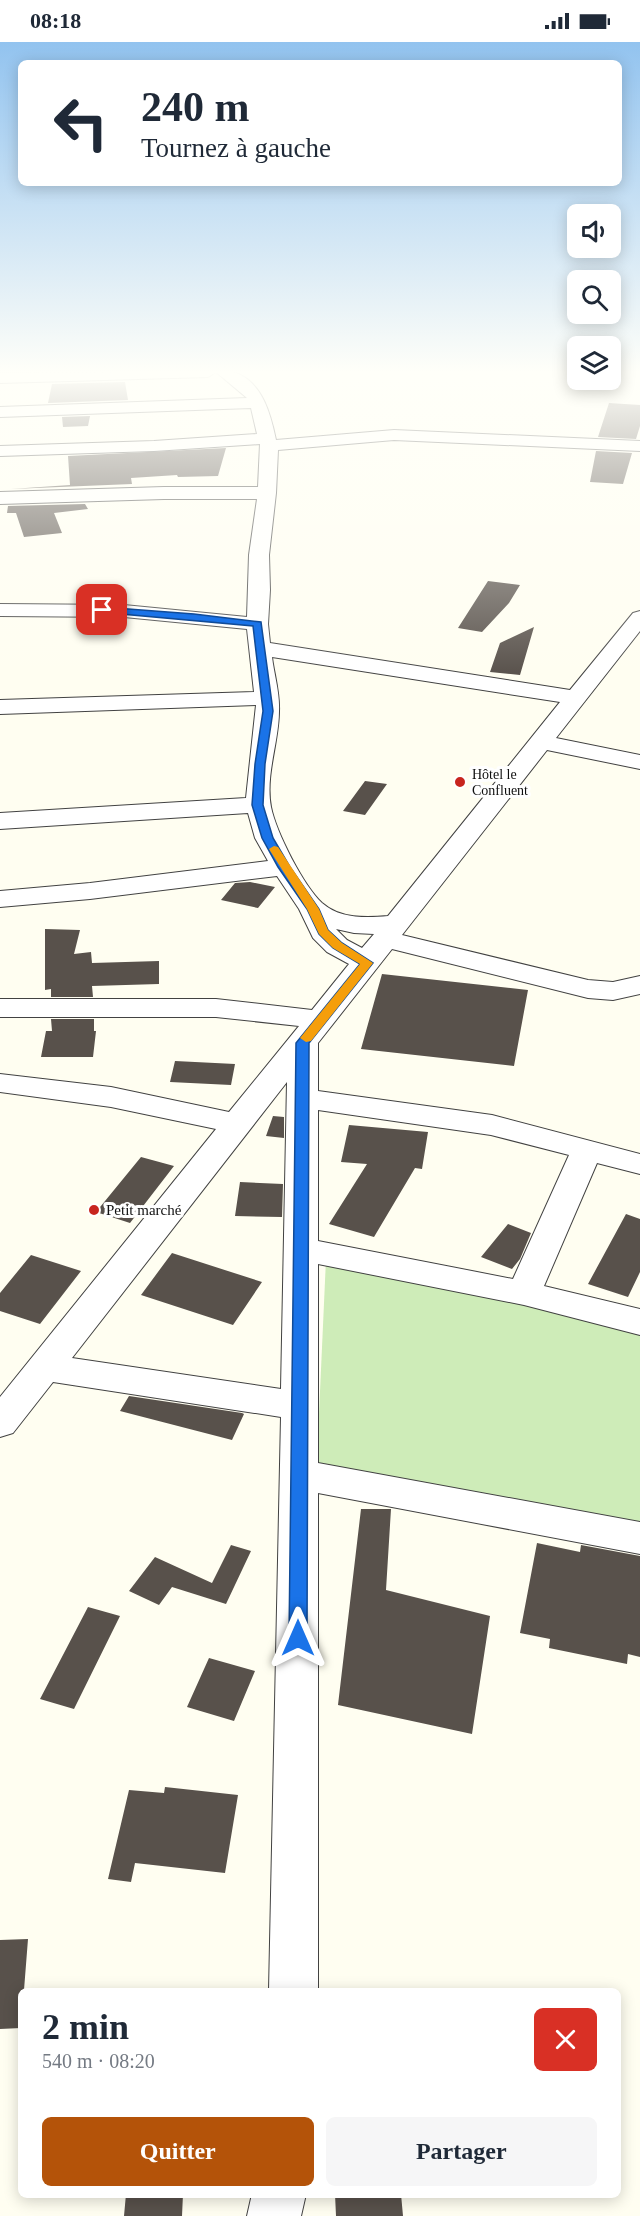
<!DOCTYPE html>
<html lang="fr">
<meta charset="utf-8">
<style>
body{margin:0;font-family:"Times New Roman",serif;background:#f6f6f7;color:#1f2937;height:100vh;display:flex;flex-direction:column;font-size:22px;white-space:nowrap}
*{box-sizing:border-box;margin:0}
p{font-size:20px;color:#747a83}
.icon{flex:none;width:33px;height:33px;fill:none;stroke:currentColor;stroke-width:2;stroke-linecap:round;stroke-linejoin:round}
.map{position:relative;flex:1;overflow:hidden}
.sheet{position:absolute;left:18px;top:1946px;width:603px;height:210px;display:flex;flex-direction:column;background:#fff;border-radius:9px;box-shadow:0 3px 15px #0003}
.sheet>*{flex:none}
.guide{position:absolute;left:18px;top:18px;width:604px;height:126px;border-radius:9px;box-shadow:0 3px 15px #0003;background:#fff;color:#1f2937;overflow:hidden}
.fabs{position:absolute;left:567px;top:162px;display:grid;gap:12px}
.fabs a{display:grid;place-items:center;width:54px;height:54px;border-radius:9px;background:#fff;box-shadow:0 3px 15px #0003;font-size:30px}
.pin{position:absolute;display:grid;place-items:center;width:51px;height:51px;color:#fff;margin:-26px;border-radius:12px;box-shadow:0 3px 9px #0006}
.me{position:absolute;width:66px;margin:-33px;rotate:0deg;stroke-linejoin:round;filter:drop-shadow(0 0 4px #0008)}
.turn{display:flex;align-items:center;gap:21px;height:126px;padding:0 24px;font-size:27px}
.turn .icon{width:78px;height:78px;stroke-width:2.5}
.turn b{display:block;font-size:42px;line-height:51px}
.round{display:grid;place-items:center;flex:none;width:63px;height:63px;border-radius:9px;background:#f6f6f7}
.overview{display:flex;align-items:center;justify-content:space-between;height:102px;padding:0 24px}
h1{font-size:36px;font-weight:800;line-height:45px}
.primary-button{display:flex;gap:12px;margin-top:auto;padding:12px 24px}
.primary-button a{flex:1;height:69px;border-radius:9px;background:#b45309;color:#fff;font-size:24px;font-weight:800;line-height:69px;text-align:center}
.primary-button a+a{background:#f6f6f7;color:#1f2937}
.status{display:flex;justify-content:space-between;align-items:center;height:42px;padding:0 30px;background:#fff;direction:ltr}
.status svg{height:16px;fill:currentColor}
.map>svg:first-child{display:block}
</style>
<div class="status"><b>08:18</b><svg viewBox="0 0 49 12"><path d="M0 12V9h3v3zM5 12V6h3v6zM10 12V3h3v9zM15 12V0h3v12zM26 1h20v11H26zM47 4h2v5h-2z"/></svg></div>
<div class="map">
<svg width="640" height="2174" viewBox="0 0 640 2174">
<rect width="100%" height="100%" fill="#fffef1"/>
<path fill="#ceecb8" d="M326,1217L640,1282V1501L316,1438Z"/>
<path fill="#58514b" d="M125,340L128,358L48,361L52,342Z
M609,361L640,363V384L636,397L598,395Z
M90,374L88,384L63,385L62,375Z
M226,406L218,434L178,435L177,433L131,436L132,442L11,447L70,443L68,414Z
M596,409L632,411L623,442L590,440Z
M85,462L88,467L54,471L62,491L24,495L16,471H7L8,464Z
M488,539L520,543L509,561L482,590L458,586Z
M534,585L520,633L490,630L500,601Z
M365,739L387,742L365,773L343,769Z
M250,840L275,845L258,866L221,858L235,841Z
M45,887L80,888L74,912L91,910L92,921L159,919V942L92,944L93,955H51V947L45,948Z
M382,932L528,948L514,1024L361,1007Z
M51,977H94V989H96L93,1015H41L46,989H52Z
M175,1019L235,1022L231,1043L170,1040Z
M273,1074L284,1075V1096L266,1094Z
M349,1083L428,1090L422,1127L415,1126L374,1195L329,1182L367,1122L341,1120Z
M141,1115L174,1124L130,1181L96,1170Z
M240,1140L283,1142L282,1175L235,1174Z
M626,1172L640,1177V1230L628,1255L588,1242Z
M508,1182L531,1191L520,1217L512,1227L481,1215Z
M172,1211L262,1240L233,1283L141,1253Z
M31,1213L81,1229L40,1282L0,1269V1251Z
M129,1354L242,1371L244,1372L232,1398L120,1369Z
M361,1467H391L386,1548L490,1574L472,1692L338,1663Z
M537,1501L580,1510L581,1503L640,1514V1615L628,1612L627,1622L549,1606L550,1597L520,1591Z
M231,1503L251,1509L226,1562L172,1545L159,1563L129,1549L155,1515L212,1541Z
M88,1565L120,1574L74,1667L40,1657Z
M209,1616L255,1629L234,1679L187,1665Z
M165,1745L238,1753L225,1831L135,1821L131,1840L108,1837L129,1748L164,1751Z
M28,1897L24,1948H21V1986L0,1987V1898Z
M126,2152H183L182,2174H124Z
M335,2152H401L403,2174H336Z"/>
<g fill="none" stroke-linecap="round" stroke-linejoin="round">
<defs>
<path id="minor" d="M216,330L208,335L0,341V331Z
M216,330C222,330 231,329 236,331C263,341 271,374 276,398L394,388L640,399V409L394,398L278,408L276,451L269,513L270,548L268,582L270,601L570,648L633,571L640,569V589L556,696L640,713V727L547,708L402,893L588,938L613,940L640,934V952L613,958L588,956L392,907L318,1001V1049L492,1073L640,1112V1132L597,1121L544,1244L640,1267V1293L524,1263L318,1222V1421L640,1480V1512L318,1451V1948H269L281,1375L53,1340L13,1391L0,1395V1355L216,1087L111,1065L0,1050V1032L111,1045L229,1070L299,984L216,975H0V957H216L312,968L349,922L327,910L313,896L299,867L277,834L90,857L0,865V849L90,841L268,819L255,796L248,771L0,787V771L246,756L256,663L0,672V658L254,650L247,587L124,575L0,574V562L124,563L247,575L249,513L257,457H164L0,462V450L164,445H258L260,402L154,409L0,414V404L154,399L257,392L251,366L0,375V365L247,356ZM272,615L560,660L388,874C366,876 340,877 322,861C303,843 276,790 271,765C265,733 279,700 279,669C280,651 274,632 272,615ZM336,887L354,891L374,892L362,906L347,898ZM287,1040L281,1347L72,1316ZM318,1068L491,1093L569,1113L513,1237L318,1199Z
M252,2152H306L301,2174H247Z"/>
</defs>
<use href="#minor" stroke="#424242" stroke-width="2"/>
<use href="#minor" fill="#fff" fill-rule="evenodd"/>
</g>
<linearGradient id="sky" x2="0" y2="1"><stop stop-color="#92c3ef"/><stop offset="0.52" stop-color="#fffff9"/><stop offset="1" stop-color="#fffff9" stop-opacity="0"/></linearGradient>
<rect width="640" height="635" fill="url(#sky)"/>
<path fill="#1a73e8" stroke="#114b97" stroke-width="1.5" d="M102,565L194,572L261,580L273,669L265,722L263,763L273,796L290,825L319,867L328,888L342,901L373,921L309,1001L307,1596L304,1602L298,1604L291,1602L289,1596L296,1001L360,922L333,906L319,892L307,867L278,825L262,796L252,763L255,722L263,669L253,584L99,570V566Z"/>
<path fill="#f59e0b" d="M274,804L278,805L319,867L328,888L342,901L373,921L311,999L306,1000L300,996L360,922L333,906L319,892L307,867L269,807Z"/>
<g fill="#c8251e" stroke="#fff" stroke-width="2">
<circle cx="460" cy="740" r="6"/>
<circle cx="94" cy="1168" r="6"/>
</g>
<g text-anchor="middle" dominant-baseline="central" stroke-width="6" stroke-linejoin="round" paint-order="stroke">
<g font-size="14" fill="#0f0f0f" stroke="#fff" text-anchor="start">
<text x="472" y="732">Hôtel le<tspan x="472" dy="16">Confluent</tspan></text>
</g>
<g font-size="15" fill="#0f0f0f" stroke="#fff" text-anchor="start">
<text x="106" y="1168">Petit marché</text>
</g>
</g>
</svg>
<div class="fabs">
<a><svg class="icon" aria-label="sound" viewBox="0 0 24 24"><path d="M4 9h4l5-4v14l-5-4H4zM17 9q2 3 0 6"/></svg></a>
<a><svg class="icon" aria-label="search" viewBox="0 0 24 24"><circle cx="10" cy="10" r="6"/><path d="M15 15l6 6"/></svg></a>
<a><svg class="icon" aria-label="layers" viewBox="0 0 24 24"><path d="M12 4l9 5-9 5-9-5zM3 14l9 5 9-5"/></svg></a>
</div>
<div class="pin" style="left:102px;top:568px;background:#d93025"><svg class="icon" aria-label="arrive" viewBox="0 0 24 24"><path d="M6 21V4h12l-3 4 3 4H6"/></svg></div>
<svg class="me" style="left:298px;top:1596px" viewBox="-20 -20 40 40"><path d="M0-17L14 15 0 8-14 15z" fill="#1a73e8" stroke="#fff" stroke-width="4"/></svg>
<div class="guide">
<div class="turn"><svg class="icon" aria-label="left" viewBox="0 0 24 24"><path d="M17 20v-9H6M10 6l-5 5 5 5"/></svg><div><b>240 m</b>Tournez à gauche</div></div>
</div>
<section class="sheet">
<div class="overview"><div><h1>2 min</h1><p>540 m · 08:20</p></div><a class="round" style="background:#d93025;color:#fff"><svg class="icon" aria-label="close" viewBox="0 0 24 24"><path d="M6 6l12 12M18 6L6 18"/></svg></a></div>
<div class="primary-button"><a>Quitter</a><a>Partager</a></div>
</section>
</div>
